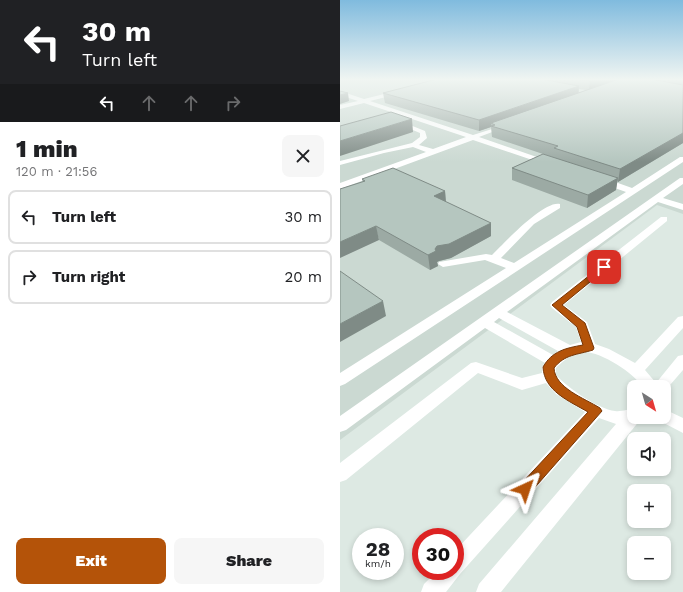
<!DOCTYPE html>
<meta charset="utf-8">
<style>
body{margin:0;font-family:"Work Sans",sans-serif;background:#f6f6f6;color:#202124;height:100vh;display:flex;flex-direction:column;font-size:15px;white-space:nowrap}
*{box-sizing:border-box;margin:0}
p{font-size:13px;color:#757577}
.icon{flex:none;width:22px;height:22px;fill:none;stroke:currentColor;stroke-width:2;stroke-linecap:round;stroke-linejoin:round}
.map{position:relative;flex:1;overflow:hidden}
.side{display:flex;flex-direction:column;background:#fff;width:340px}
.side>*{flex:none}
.guide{background:#202124;color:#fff;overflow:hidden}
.needle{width:26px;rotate:143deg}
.controls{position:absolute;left:287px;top:380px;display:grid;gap:8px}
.controls a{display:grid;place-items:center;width:44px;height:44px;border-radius:8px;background:#fff;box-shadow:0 2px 6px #0003;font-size:20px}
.speed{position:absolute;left:12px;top:528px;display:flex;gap:8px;font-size:20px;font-weight:700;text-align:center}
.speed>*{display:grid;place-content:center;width:52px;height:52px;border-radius:50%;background:#fff;box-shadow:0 2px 6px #0003;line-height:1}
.speed small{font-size:10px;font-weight:400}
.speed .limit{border:6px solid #d22;background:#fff;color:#111}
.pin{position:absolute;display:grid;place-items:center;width:34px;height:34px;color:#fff;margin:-17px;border-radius:8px;box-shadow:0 2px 6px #0006}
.me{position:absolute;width:44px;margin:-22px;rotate:42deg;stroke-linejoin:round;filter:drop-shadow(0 0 3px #0008)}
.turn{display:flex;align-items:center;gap:14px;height:84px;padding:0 16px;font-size:18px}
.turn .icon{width:52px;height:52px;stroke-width:2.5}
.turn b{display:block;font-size:28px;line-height:34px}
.lanes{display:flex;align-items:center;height:38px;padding:0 16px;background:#0003;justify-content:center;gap:20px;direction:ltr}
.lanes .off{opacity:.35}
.round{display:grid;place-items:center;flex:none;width:42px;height:42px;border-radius:8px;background:#f6f6f6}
.headline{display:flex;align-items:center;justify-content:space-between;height:68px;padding:0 16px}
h1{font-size:24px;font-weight:800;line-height:30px}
.primary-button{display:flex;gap:8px;margin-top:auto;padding:8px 16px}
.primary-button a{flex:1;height:46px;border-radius:8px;background:#b45309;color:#fff;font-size:16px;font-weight:800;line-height:46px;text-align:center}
.primary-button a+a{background:#f6f6f6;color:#202124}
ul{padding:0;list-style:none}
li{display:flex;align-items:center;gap:12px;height:54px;margin:0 8px 6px;padding:0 8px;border:2px solid #e0e0e0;border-radius:8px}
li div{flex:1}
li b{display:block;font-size:15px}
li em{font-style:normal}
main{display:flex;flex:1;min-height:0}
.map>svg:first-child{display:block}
</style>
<main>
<section class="side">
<div class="guide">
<div class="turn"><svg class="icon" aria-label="left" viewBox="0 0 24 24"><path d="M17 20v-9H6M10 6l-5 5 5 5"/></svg><div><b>30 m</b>Turn left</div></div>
<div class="lanes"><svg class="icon" aria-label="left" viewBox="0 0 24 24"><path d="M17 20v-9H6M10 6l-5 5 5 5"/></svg><svg class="icon off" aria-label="ahead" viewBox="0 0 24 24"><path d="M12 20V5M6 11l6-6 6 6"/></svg><svg class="icon off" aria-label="ahead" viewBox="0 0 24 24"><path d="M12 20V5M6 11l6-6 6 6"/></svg><svg class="icon off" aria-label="right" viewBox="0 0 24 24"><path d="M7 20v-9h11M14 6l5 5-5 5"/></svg></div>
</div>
<div class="headline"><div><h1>1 min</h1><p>120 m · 21:56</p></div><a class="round"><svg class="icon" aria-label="close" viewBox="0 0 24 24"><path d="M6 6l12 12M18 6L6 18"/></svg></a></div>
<ul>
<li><svg class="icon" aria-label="left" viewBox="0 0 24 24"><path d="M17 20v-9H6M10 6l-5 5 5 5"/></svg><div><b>Turn left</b></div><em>30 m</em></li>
<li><svg class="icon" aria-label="right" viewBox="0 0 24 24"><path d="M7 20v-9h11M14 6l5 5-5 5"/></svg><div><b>Turn right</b></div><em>20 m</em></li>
</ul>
<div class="primary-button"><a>Exit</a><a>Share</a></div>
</section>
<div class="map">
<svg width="343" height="592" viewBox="0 0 343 592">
<rect width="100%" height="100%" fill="#dde9e3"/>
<path fill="#cbd9d2" d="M0,79H343V214L317,205L0,440Z"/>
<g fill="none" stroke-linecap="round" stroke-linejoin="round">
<path fill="#fff" fill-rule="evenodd" d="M60,90L62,93L30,101L133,135L168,124V126L139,137L214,163L207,165L133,140L0,189V183L86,152L73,147L44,153L0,165V161L72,143L80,137V133L56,123V121H60L85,131L87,138L79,145L93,149L126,137L24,103L0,109V105L18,101L0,95V91L24,99Z
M340,157H343V162L5,384L0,386V373L166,268L145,260L103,267L98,264L99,262L146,254L152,255C163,244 204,200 220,204V208L194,224L161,258L174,263L286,192L258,182V178H264L292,188Z
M340,178H343V184L323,198L343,204V210L318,202L167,312L230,345L241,342L236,327L212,308L210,305L212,302L321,217H327V221L224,305L247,322L255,344L269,349L295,363L338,317L343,316V328L305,370L316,383L338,356L343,355V370L324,392V387H303C294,373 259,350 242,352C232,353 223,361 216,368V375C228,388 258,409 275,411C281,412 289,409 294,408V417H301L300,420L161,592H136L139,584L276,424L259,418L120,574L106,592H81L84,584L97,571H115V551L245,412L216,394L206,383L182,390L138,373L6,480L0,482V463L131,363L136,362L182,378L202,373V367L205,363L145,328L6,430L0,432V416ZM159,318L218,351L213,355L154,322Z
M324,409L343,418V433L318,420L317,417H324Z"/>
</g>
<path fill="#9caaa4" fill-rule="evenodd" d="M97,79H343V143L278,182L277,181L276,190L247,208L172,180V168L203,154L152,137L151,127L139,131L45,103L43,93ZM239,89L246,90L239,93Z
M22,179L105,191L106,202L151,236L111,258L99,261L97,262L98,266L90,270L39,240Z"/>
<path fill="#7f8b86" d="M257,79H280L249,90L250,81Z
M239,86L238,95L155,125L151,123V127L139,131V120Z
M8,93L9,101L0,104V95Z
M72,119L73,132L0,156V141Z
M343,133V143L278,182L280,169Z
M278,178L276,190L247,208L248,195Z
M105,191L106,204L94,196Z
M151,223V236L111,258L99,261L97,262L98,266L90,270L88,255L97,246Z
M36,226L39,240L0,258V242Z
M43,301L46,316L0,342V324Z"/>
<path fill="#b5c6bf" stroke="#7f8b86" d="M97,79H201L239,86L139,120L43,93Z
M235,79H257L250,81Z
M279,79H311L343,85V133L280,169L214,148L218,146L151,126L155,125L151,123Z
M0,91L8,93L0,95Z
M51,112L72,119L0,141V126Z
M203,154L278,178L248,195L172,168Z
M53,168L105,191L94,196L151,223L109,244L97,246L95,249L96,251L88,255L36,226L0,242V189L25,181L22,179Z
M0,271L43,301L0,324Z"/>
<linearGradient id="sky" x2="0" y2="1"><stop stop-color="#80bbde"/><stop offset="0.49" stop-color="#f0f5f2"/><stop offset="1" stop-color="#f0f5f2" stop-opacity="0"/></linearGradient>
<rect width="343" height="162" fill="url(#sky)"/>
<path fill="#b45309" stroke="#753606" d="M264,264L268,267L267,268L222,305L245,323L254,348L253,350C237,355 225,354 214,368C215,388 244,398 260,408L262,411L190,493L185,495L181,493L178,489L181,484L248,412C229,401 204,391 203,367C212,351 226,348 243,345L237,327L212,305Z"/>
</svg>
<div class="controls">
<a><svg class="needle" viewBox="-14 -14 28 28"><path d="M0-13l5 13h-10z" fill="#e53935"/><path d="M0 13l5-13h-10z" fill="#757577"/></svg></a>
<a><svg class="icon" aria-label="sound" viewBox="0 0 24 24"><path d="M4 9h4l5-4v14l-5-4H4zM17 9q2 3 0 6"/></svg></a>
<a>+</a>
<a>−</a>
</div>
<div class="speed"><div>28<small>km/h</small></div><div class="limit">30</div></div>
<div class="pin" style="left:264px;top:267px;background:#d93025"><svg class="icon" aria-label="arrive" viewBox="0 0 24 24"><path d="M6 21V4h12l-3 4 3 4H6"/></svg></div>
<svg class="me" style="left:185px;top:489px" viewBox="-20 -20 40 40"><path d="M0-17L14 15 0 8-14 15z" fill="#b45309" stroke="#fff" stroke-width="4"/></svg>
</div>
</main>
